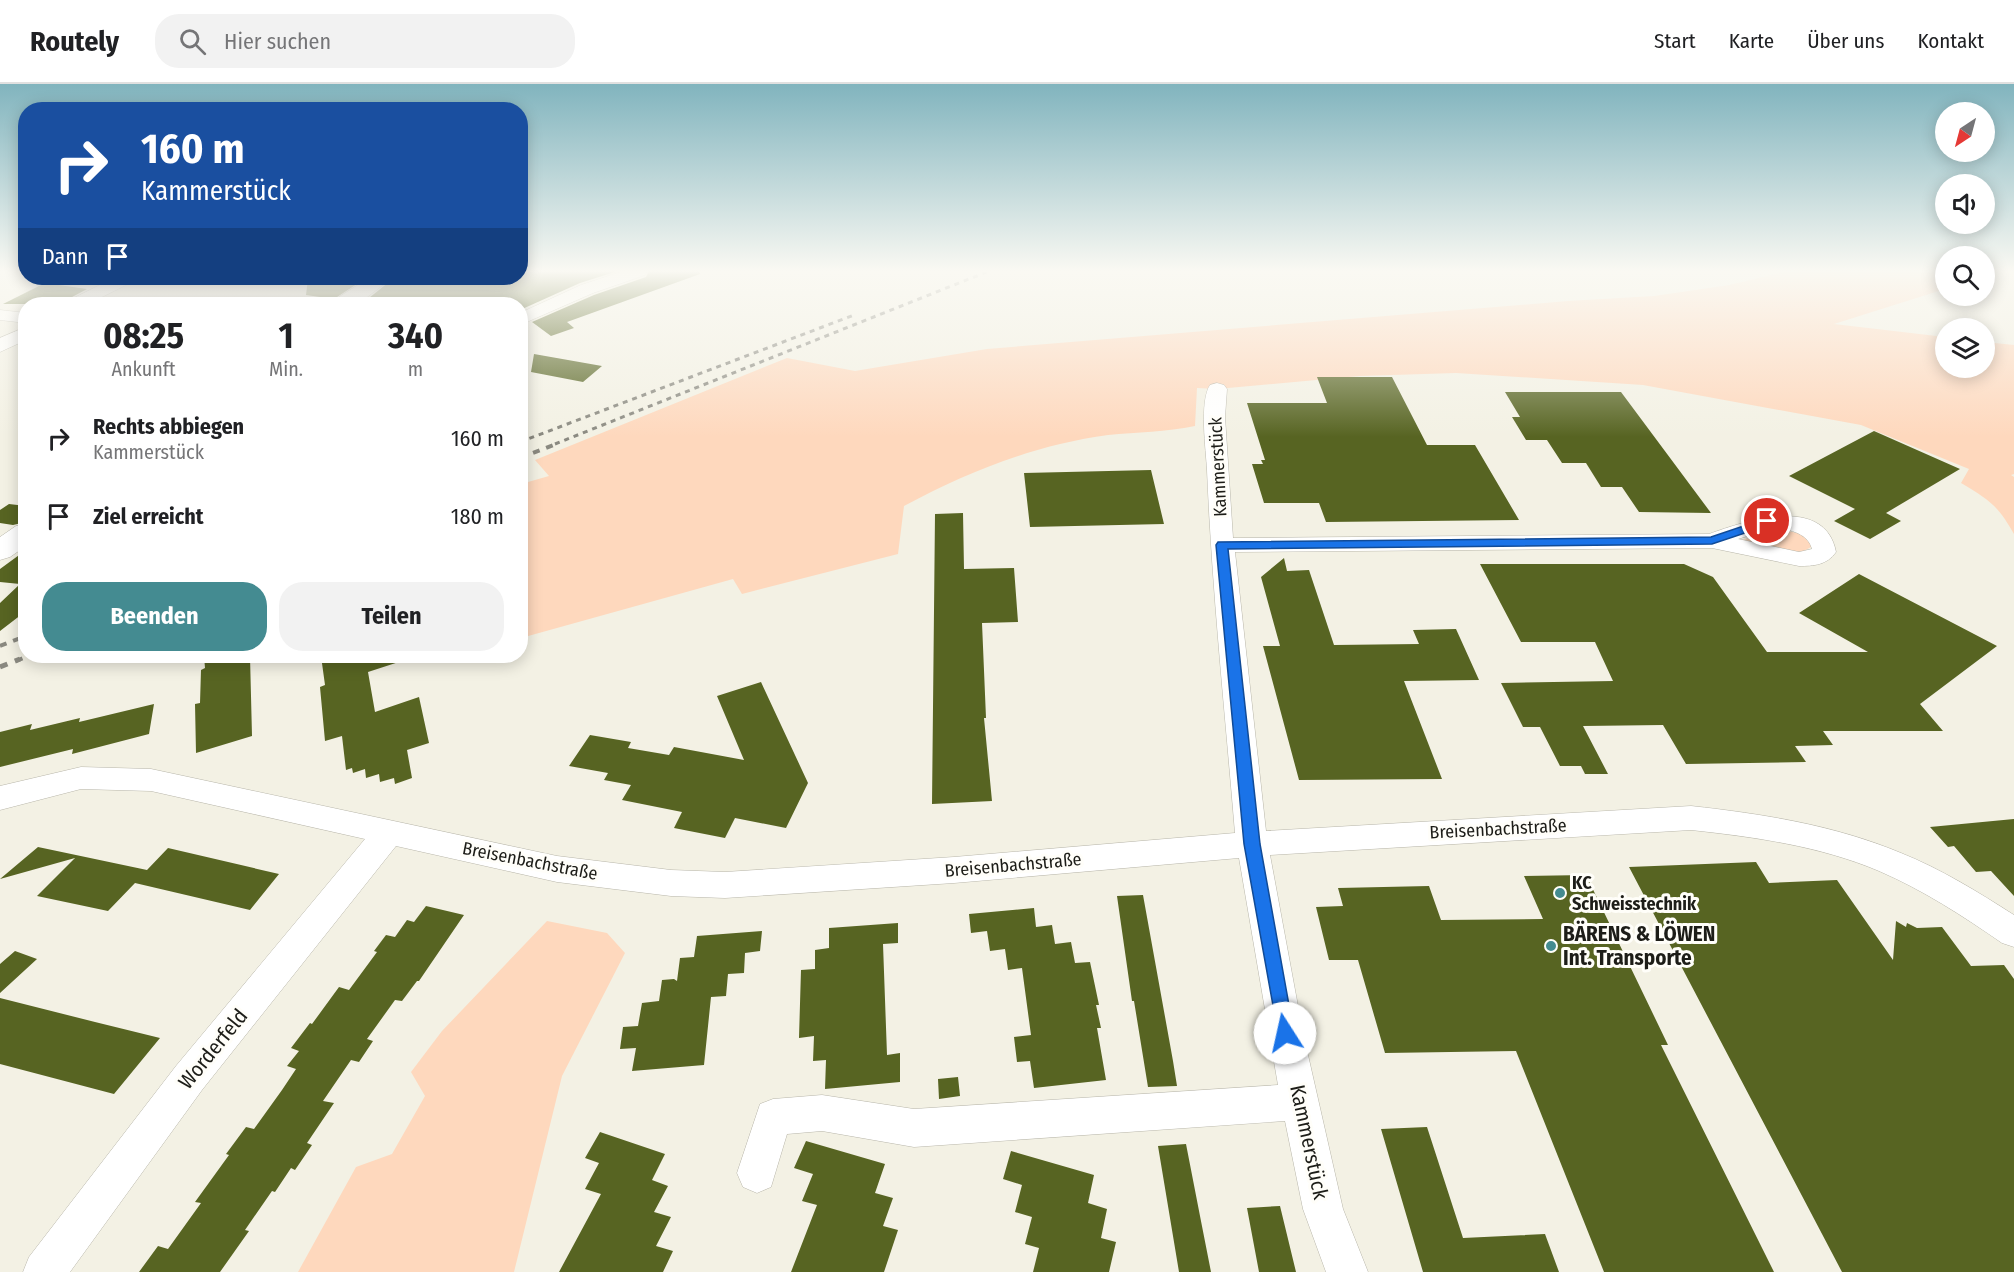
<!DOCTYPE html>
<html lang="de">
<meta charset="utf-8">
<style>
body{margin:0;font-family:"Fira Sans Condensed",sans-serif;background:#f2f2f2;color:#202124;height:100vh;display:flex;flex-direction:column;font-size:22px;white-space:nowrap}
*{box-sizing:border-box;margin:0}
p{font-size:20px;color:#757577}
.icon{flex:none;width:33px;height:33px;fill:none;stroke:currentColor;stroke-width:2;stroke-linecap:round;stroke-linejoin:round}
.map{position:relative;flex:1;overflow:hidden}
.side{position:absolute;left:18px;top:213px;width:510px;height:366px;display:flex;flex-direction:column;background:#fff;border-radius:24px;box-shadow:0 3px 15px #0003}
.side>*{flex:none}
.guide{position:absolute;left:18px;top:18px;width:510px;height:183px;border-radius:24px;box-shadow:0 3px 15px #0003;background:#1a4fa0;color:#fff;overflow:hidden}
.needle{width:39px;rotate:216deg}
.fabs{position:absolute;left:1935px;top:18px;display:grid;gap:12px}
.fabs a{display:grid;place-items:center;width:60px;height:60px;border-radius:50%;background:#fff;box-shadow:0 3px 15px #0003;font-size:30px}
.pin{position:absolute;display:grid;place-items:center;width:51px;height:51px;color:#fff;margin:-26px;border:3px solid #fff;border-radius:50%;box-shadow:0 2px 6px #0007}
.me{position:absolute;width:66px;margin:-33px;rotate:350deg;stroke-linejoin:round;filter:drop-shadow(0 0 4px #0008)}
.turn{display:flex;align-items:center;gap:21px;height:126px;padding:0 24px;font-size:27px}
.turn .icon{width:78px;height:78px;stroke-width:2.5}
.turn b{display:block;font-size:42px;line-height:51px}
.then{display:flex;align-items:center;height:57px;padding:0 24px;background:#0003;gap:12px;font-size:22px}
.eta{display:flex;justify-content:space-evenly;align-items:center;height:102px;text-align:center}
.eta b{font-size:36px;font-weight:700;line-height:42px}
.primary-button{display:flex;gap:12px;margin-top:auto;padding:12px 24px}
.primary-button a{flex:1;height:69px;border-radius:24px;background:#448b91;color:#fff;font-size:24px;font-weight:700;line-height:69px;text-align:center}
.primary-button a+a{background:#f2f2f2;color:#202124}
ul{padding:0;list-style:none}
li{display:flex;align-items:center;gap:18px;height:78px;padding:0 24px}
li div{flex:1}
li b{display:block;font-size:22px}
li em{font-style:normal}
header{display:flex;align-items:center;gap:36px;box-sizing:border-box;height:84px;padding:0 30px;background:#fff;border-bottom:2px solid #e0e0e0}
header strong{font-size:28px}
nav{display:flex;gap:33px;margin-inline-start:auto;font-size:21px}
.search{width:420px;height:54px;background:#f2f2f2;display:flex;align-items:center;gap:15px;box-sizing:border-box;padding:0 21px;border-radius:24px;color:#757577;font-size:22px}
.map>svg:first-child{display:block}
</style>
<header>
<strong>Routely</strong>
<div class="search"><svg class="icon" aria-label="search" viewBox="0 0 24 24"><circle cx="10" cy="10" r="6"/><path d="M15 15l6 6"/></svg>Hier suchen</div>
<nav><a>Start</a><a>Karte</a><a>Über uns</a><a>Kontakt</a></nav>
</header>
<div class="map">
<svg width="2014" height="1188" viewBox="0 0 2014 1188">
<rect width="100%" height="100%" fill="#f3f1e4"/>
<path fill="#fed8bd" d="M1789,187H1945V205L1834,240L1945,253L1946,284H1984L1985,258L2014,261V390L2011,391L2014,393V450C1997,420 1989,416 1961,399L1969,385L1861,341L1643,301L1456,289L1360,292L1217,305L1197,304L1195,342C1166,348 1137,348 1108,351C1035,361 969,387 904,422L898,470L742,510L733,495L521,554V400L549,392L535,376L787,274L855,287L987,265L1568,217L1654,212L1729,201Z
M1778,445L1802,450L1810,459L1811,463L1804,467L1797,468L1739,457Z
M547,837L607,849L625,869L562,992L514,1188H298L356,1083L392,1070L425,1012L411,988L442,947Z"/>
<path fill="#576422" d="M520,187H618L580,199L520,226V220L471,214L461,220H429L398,217L390,220L364,218L394,194H520Z
M649,187H699L700,190L567,238L574,244L551,252L532,238L594,211L646,193Z
M348,194H366L334,215L306,211L308,195L347,198Z
M45,199L87,205L59,220H3Z
M534,270L602,282L583,298L531,288Z
M1317,293H1392L1427,361H1475L1519,436L1326,438L1319,419H1264L1252,380H1263L1261,376H1265L1247,319H1327Z
M1505,308H1621L1711,429L1639,428L1622,403H1601L1586,379H1562L1547,356H1526L1512,333H1520Z
M1874,347L1960,385L1886,429L1901,437L1870,455L1834,437L1855,425L1789,392Z
M1151,386L1164,440L1030,443L1024,389Z
M9,420L26,422V438L13,441L0,439V426Z
M963,429L964,485L1014,484L1018,538L982,539L986,634H984L992,717L932,720L935,430Z
M26,466V527L0,547V519L20,500L0,498V485Z
M1284,474L1287,487L1309,486L1334,561L1419,560L1413,546L1456,545L1479,596L1404,597L1442,695L1299,696L1263,562H1280L1261,493Z
M1480,480H1684L1713,493L1767,568H1868L1799,529L1859,490L1997,562L1920,620L1943,647H1823L1833,661L1795,662L1806,678L1686,680L1663,641L1583,642L1608,690H1585L1581,682H1560L1540,643H1523L1501,599L1613,597L1595,558H1521Z
M204,572H250L252,652L196,669L195,620L200,619L201,586L205,584Z
M321,572H407L408,575L368,588L375,628L419,613L429,659L407,666L412,694L395,700L394,694L380,698L379,690L366,694L365,685L353,689L352,684L346,686L342,652L325,657L320,603L325,601Z
M761,598L808,699L786,744L735,734L725,754L674,744L682,728L622,716L631,701L604,696L608,689L569,682L590,651L631,658L628,664L669,671L674,663L744,676L717,612Z
M154,620L149,650L72,670L73,665L0,683V648L32,640L30,646L80,634L79,638Z
M2014,735V812L1991,787L1976,788L1954,762L1948,763L1930,743Z
M38,763L147,786L168,764L279,790L250,826L135,799L108,827L37,812L75,774L0,795Z
M1756,778L1769,799L1837,796L1893,876L1896,837L1906,843L1907,839L1917,844L1942,843L1971,882L2004,881L2014,895V1188H1842L1629,783Z
M1586,791L1668,961H1661L1774,1188H1604L1516,967L1385,969L1358,876H1329L1316,823L1343,822L1338,804L1429,802L1441,836L1543,835L1524,792Z
M1143,811L1173,977L1177,1002L1148,1003L1134,917H1132L1117,812Z
M426,822L464,831L419,897H417L402,917L395,916L367,955L373,957L359,978L351,976L323,1017L334,1019L307,1059L312,1061L295,1086L291,1084L275,1108L272,1107L245,1146L249,1147L220,1188H139L158,1162L168,1165L201,1119L195,1118L229,1071L226,1070L246,1043L254,1045L282,1006L296,985L287,982L299,967L291,964L310,939L312,940L339,903L349,906L377,868L374,867L386,851L395,853L407,836L414,838Z
M1034,824L1036,843L1052,841L1055,860L1071,858L1075,879L1090,878L1099,921H1096L1101,944H1097L1106,996L1034,1004L1030,977L1017,978L1014,953L1031,951L1022,884L1008,886L1005,865L990,867L987,847L971,849L969,830Z
M898,839V859L883,860L887,971L900,969V998L825,1005L826,976L813,977L814,952L799,954L801,886L815,885V866L829,864V844Z
M762,847L760,867L745,869L744,889L728,890L726,912L711,913L704,981L632,987L636,964L620,965L623,943L638,942L642,919L659,917L662,896L674,895L677,897L680,874L694,873L697,852Z
M15,867L37,875L0,909V880Z
M0,914L95,938L160,954L114,1010L0,980Z
M958,993L960,1012L939,1015L938,995Z
M1427,1043L1463,1154L1545,1150L1559,1188H1423L1381,1045Z
M600,1048L665,1070L652,1096L668,1102L654,1128L671,1133L656,1162L673,1167L663,1188H559L601,1110L585,1105L599,1079L585,1074Z
M806,1057L885,1080L875,1109L893,1114L883,1142L898,1146L884,1188H791L817,1121L802,1117L813,1090L794,1084Z
M1186,1060L1200,1132L1211,1188H1179L1158,1062Z
M1011,1067L1094,1091L1088,1119L1107,1125L1101,1154L1116,1158L1109,1188H1033L1039,1164L1025,1160L1032,1133L1015,1128L1022,1101L1003,1095Z
M1280,1122L1296,1188H1259L1247,1124Z"/>
<g fill="none" stroke-linecap="round" stroke-linejoin="round">
<defs>
<path id="minor" d="M624,187H647L645,191L593,209L520,241V229L581,201Z
M114,194H135L132,198L88,220H67L70,216Z
M0,226L26,229V239L0,236Z
M26,243V256L0,268V254Z
M1217,299L1224,301L1227,305L1225,333L1233,454L1709,450C1745,437 1825,410 1836,468C1827,481 1814,482 1799,482L1712,464L1235,468L1266,747L1691,722C1763,730 1834,741 1901,769C1941,785 1978,808 2014,831V863L2002,859C1963,832 1923,806 1879,787C1820,762 1755,753 1691,746L1270,771L1303,949L1343,1125L1368,1188H1326L1303,1125L1285,1037L914,1063L822,1047L787,1050L771,1103L757,1109L743,1103L737,1089L760,1020L773,1015L822,1011L914,1025L1278,1001L1239,774L954,799L725,814L671,812L557,798L396,762L202,1006L70,1188H23L29,1173L176,982L365,755L151,707L81,705L0,726V702L81,683L151,685L557,772L671,786L725,788L954,773L1235,749C1225,628 1212,507 1207,386C1206,366 1199,317 1210,301ZM1784,445C1795,447 1809,452 1812,465L1799,468L1738,455L1760,448Z"/>
<path id="tertiary" d="M369,194H392L358,220H334L336,215Z
M26,440V462L10,473L0,476V453L16,442Z"/>
</defs>
<use href="#minor" stroke="#b8b6aa" stroke-width="1"/>
<use href="#tertiary" stroke="#b8b6aa" stroke-width="1"/>
<use href="#minor" fill="#fff" fill-rule="evenodd"/>
<use href="#tertiary" fill="#fff" fill-rule="evenodd"/>
<path stroke="#8a8980" stroke-width="3" stroke-dasharray="5 5" stroke-linecap="butt" d="M520,358L854,231
M555,360L989,187"/>
<path stroke="#8a8980" stroke-width="4" stroke-dasharray="7 7" stroke-linecap="butt" d="M520,374L559,359
M0,562L26,552
M16,577L28,572"/>
<path stroke="#8a8980" stroke-width="5" stroke-dasharray="8 8" stroke-linecap="butt" d="M0,583L20,575"/>
</g>
<linearGradient id="sky" x2="0" y2="1"><stop stop-color="#81b4be"/><stop offset="0.53" stop-color="#faf9f3"/><stop offset="1" stop-color="#faf9f3" stop-opacity="0"/></linearGradient>
<rect width="2014" height="353" fill="url(#sky)"/>
<path fill="#1a73e8" stroke="#114b97" stroke-width="1.5" d="M1767,434L1773,437L1772,440L1712,460L1228,465L1260,760L1294,949L1292,955L1285,957L1279,955L1244,760L1216,461L1218,458L1711,453Z"/>
<g fill="#448b91" stroke="#fffef9" stroke-width="2">
<circle cx="1560" cy="809" r="6"/>
<circle cx="1551" cy="862" r="6"/>
</g>
<g text-anchor="middle" dominant-baseline="central" stroke-width="6" stroke-linejoin="round" paint-order="stroke">
<g font-size="18" fill="#1d1d18" stroke="#fffef9">
<text transform="translate(1218 383) rotate(-93)">Kammerstück</text>
<text transform="translate(1498 745) rotate(-3)">Breisenbachstraße</text>
<text transform="translate(530 777) rotate(11)">Breisenbachstraße</text>
<text transform="translate(1013 781) rotate(-5)">Breisenbachstraße</text>
</g>
<g font-size="18" font-weight="bold" fill="#1d1d18" stroke="#fffef9" text-anchor="start">
<text x="1572" y="799">KC<tspan x="1572" dy="21">Schweisstechnik</tspan></text>
</g>
<g font-size="21" font-weight="bold" fill="#1d1d18" stroke="#fffef9" text-anchor="start">
<text x="1563" y="850">BÄRENS &amp; LÖWEN<tspan x="1563" dy="24">Int. Transporte</tspan></text>
</g>
<g font-size="21" fill="#1d1d18" stroke="#fffef9">
<text transform="translate(213 965) rotate(-51)">Worderfeld</text>
<text transform="translate(1309 1058) rotate(78)">Kammerstück</text>
</g>
</g>
</svg>
<div class="fabs">
<a><svg class="needle" viewBox="-14 -14 28 28"><path d="M0-13l5 13h-10z" fill="#e53935"/><path d="M0 13l5-13h-10z" fill="#757577"/></svg></a>
<a><svg class="icon" aria-label="sound" viewBox="0 0 24 24"><path d="M4 9h4l5-4v14l-5-4H4zM17 9q2 3 0 6"/></svg></a>
<a><svg class="icon" aria-label="search" viewBox="0 0 24 24"><circle cx="10" cy="10" r="6"/><path d="M15 15l6 6"/></svg></a>
<a><svg class="icon" aria-label="layers" viewBox="0 0 24 24"><path d="M12 4l9 5-9 5-9-5zM3 14l9 5 9-5"/></svg></a>
</div>
<div class="pin" style="left:1767px;top:437px;background:#d93025"><svg class="icon" aria-label="arrive" viewBox="0 0 24 24"><path d="M6 21V4h12l-3 4 3 4H6"/></svg></div>
<svg class="me" style="left:1285px;top:949px" viewBox="-20 -20 40 40"><circle r="19" fill="#fff"/><path d="M0-13L10 11 0 6-10 11z" fill="#1a73e8"/></svg>
<div class="guide">
<div class="turn"><svg class="icon" aria-label="right" viewBox="0 0 24 24"><path d="M7 20v-9h11M14 6l5 5-5 5"/></svg><div><b>160 m</b>Kammerstück</div></div>
<div class="then">Dann<svg class="icon" aria-label="arrive" viewBox="0 0 24 24"><path d="M6 21V4h12l-3 4 3 4H6"/></svg></div>
</div>
<section class="side">
<div class="eta">
<div><b>08:25</b><p>Ankunft</p></div>
<div><b>1</b><p>Min.</p></div>
<div><b>340</b><p>m</p></div>
</div>
<ul>
<li><svg class="icon" aria-label="right" viewBox="0 0 24 24"><path d="M7 20v-9h11M14 6l5 5-5 5"/></svg><div><b>Rechts abbiegen</b><p>Kammerstück</p></div><em>160 m</em></li>
<li><svg class="icon" aria-label="arrive" viewBox="0 0 24 24"><path d="M6 21V4h12l-3 4 3 4H6"/></svg><div><b>Ziel erreicht</b></div><em>180 m</em></li>
</ul>
<div class="primary-button"><a>Beenden</a><a>Teilen</a></div>
</section>
</div>
